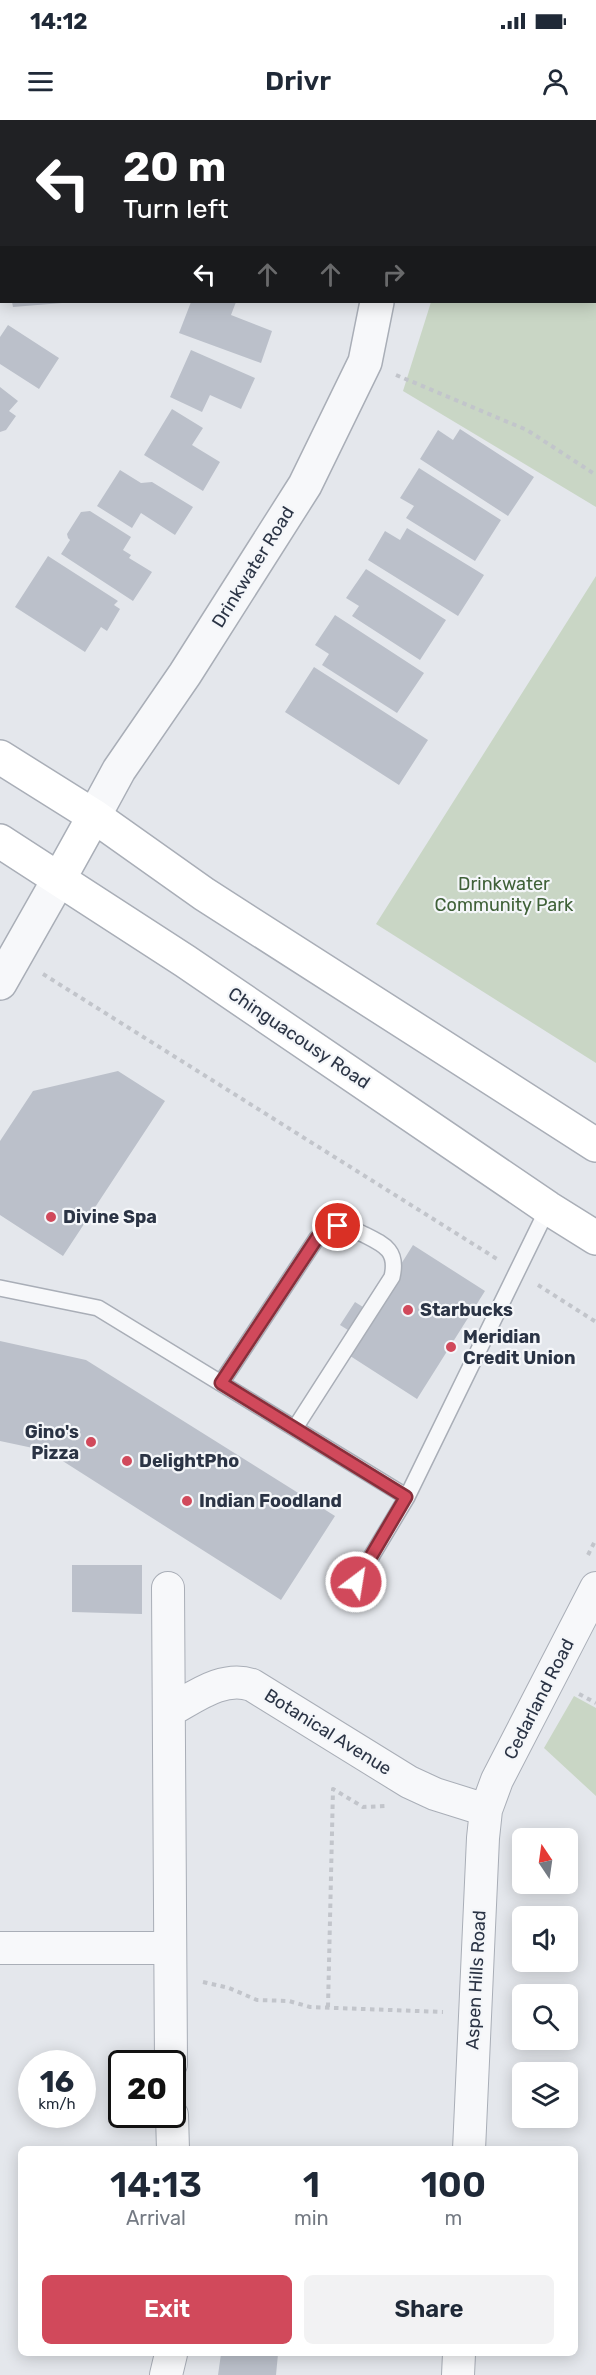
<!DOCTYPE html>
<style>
body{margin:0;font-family:Rubik,sans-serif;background:#f2f2f3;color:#1f2937;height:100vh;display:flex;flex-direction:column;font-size:22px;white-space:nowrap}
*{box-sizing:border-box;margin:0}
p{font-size:20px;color:#747a83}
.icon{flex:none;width:33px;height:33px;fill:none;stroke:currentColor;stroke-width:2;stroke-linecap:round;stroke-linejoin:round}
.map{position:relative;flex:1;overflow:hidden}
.details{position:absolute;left:18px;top:2026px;width:560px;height:210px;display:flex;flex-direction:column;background:#fff;border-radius:9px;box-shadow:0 3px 15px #0003}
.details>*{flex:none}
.banner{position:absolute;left:0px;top:0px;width:597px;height:183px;box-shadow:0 3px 15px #0003;background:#202124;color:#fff;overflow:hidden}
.needle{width:39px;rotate:347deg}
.fabs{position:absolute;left:512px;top:1708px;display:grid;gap:12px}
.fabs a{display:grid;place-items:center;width:66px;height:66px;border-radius:9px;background:#fff;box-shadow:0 3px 15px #0003;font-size:30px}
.speed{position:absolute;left:18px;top:1930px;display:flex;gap:12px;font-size:30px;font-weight:700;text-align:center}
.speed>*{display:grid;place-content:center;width:78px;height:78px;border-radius:50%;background:#fff;box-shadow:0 3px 15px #0003;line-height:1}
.speed small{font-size:15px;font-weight:400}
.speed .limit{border:3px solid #111;border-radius:9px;background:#fff;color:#111}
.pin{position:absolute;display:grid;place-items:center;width:51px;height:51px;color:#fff;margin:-26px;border:3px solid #fff;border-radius:50%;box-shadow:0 2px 6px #0007}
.me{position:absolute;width:66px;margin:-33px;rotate:31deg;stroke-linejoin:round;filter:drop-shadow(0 0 4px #0008)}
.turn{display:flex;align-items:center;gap:21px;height:126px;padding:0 24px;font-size:27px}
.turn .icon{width:78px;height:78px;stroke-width:2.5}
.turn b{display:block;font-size:42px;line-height:51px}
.lanes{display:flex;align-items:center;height:57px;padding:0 24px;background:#0003;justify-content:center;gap:30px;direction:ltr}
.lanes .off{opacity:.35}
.eta{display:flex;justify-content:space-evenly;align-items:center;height:102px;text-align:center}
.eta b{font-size:36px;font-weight:600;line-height:42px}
.primary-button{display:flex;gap:12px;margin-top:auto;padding:12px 24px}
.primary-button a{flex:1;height:69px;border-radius:9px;background:#d1495b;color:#fff;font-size:24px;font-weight:600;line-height:69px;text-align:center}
.primary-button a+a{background:#f2f2f3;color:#1f2937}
.status{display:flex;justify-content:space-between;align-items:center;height:42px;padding:0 30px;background:#fff;direction:ltr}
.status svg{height:16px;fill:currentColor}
header{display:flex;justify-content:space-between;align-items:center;height:78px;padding:0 24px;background:#fff;font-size:27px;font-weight:600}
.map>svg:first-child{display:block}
</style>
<div class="status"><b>14:12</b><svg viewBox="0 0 49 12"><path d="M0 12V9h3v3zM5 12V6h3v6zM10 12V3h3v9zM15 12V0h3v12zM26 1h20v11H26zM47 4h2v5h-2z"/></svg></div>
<header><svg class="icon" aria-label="menu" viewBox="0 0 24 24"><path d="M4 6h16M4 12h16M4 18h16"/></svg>Drivr<svg class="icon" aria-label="person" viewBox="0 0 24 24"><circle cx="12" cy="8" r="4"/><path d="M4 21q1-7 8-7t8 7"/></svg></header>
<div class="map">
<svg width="596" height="2255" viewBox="0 0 596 2255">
<rect width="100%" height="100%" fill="#e4e7ec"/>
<path fill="#c9d6c5" d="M596,161V387L403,271L431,182H596Z
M596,456V943L376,804Z
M574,1576L596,1588V1676L544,1628Z"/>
<path fill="#bbc0ca" d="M12,182H62V183L13,187Z
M191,182H236L231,195L272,211L261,243L179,213Z
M8,205L59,238L39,269L0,244V217Z
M191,230L255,258L241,289L210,275L202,292L170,277Z
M0,267L18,281L9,291L16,296L6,310L0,312Z
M172,289L203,308L192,325L220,342L203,371L144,335Z
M460,309L534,357L508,396L420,339L438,310L453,320Z
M419,348L501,400L475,441L406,398L414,386L400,378Z
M120,350L141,363L152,362L193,387L175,415L141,393L132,408L97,386Z
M90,391L131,417L123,430L131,435L129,438L152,452L133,481L61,434L70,420L68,418L67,414L81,392Z
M407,408L484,455L458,496L368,440L385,411L400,420Z
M48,436L118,481L114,485L120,489L107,511L101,507L85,532L15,487Z
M366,449L446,500L420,540L352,496L359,486L346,478Z
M335,495L424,553L397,593L322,545L329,534L315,525Z
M314,547L428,620L399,665L285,592Z
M118,951L165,981L63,1136L0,1095V1021L33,971Z
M413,1125L485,1171L417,1279L344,1232L356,1215L340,1205L355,1182L371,1192Z
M0,1221L86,1240L335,1396L281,1480L47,1331L0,1321Z
M72,1445H142V1494L72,1492Z
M221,2234H278L276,2255H218Z"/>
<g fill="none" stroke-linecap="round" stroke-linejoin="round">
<defs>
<path id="service" d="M0,1168L98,1188L407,1377L548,1088
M221,1263L317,1118C323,1114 329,1108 337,1107C347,1105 356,1111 365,1115C385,1125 398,1131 392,1157L295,1308
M356,1462L407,1377"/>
<path id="minor" d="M168,1468L171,1944
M171,1590C195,1577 223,1555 252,1565L409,1662L435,1674L486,1690
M0,1828H169
M172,1995L173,2030
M469,2030L483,1718L486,1690L497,1660L596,1468
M166,2255L171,2234
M458,2255L459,2234"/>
<path id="tertiary" d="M399,0V2
M94,696L119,650L185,554L305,365L365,242L377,182
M0,863L59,759"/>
<path id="secondary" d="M0,637L94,696L204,774L596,1025
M0,721L185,841L548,1088L596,1118
M59,759L94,696"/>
</defs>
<use href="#service" stroke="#a9aeb7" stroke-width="18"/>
<use href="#minor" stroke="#a9aeb7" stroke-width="34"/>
<use href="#tertiary" stroke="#a9aeb7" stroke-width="36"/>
<use href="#secondary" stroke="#a9aeb7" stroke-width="36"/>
<path stroke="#c2c5cb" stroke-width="4" stroke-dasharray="4.5 4.5" stroke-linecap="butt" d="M396,255L527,310L596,355
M43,854L497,1139
M538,1165L596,1202
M588,1435L596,1419
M579,1574L596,1583
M203,1862L229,1868L257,1880L289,1881L310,1887L443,1892
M328,1887L333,1669L363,1687L385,1686"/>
<use href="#service" stroke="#f7f8fa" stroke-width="15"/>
<use href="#minor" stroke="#f7f8fa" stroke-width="32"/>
<use href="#tertiary" stroke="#f7f8fa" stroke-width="33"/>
<use href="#secondary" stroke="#fff" stroke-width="33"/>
</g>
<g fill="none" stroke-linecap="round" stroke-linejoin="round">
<defs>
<path id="route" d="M338,1106L326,1111L317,1118L221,1263L406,1377L356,1462"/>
</defs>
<use href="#route" stroke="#882f3b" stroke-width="15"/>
<use href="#route" stroke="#d1495b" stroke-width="10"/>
</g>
<g fill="#d1495b" stroke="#f4f6f9" stroke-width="2">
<circle cx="51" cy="1097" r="6"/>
<circle cx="408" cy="1190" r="6"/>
<circle cx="451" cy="1227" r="6"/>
<circle cx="91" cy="1322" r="6"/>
<circle cx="127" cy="1341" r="6"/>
<circle cx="187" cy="1381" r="6"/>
</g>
<g text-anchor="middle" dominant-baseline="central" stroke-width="4.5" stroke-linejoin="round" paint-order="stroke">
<g font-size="18" fill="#2b3445" stroke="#f4f6f9">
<text transform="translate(253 447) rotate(-58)">Drinkwater Road</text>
<text transform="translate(299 918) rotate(34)">Chinguacousy Road</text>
<text transform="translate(539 1579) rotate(-63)">Cedarland Road</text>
<text transform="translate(328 1612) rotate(32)">Botanical Avenue</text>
<text transform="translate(476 1860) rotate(-87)">Aspen Hills Road</text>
</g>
<g font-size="18" fill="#3f6138" stroke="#f4f6f9">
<text x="504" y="764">Drinkwater<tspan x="504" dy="21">Community Park</tspan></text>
</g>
<g font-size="18" font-weight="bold" fill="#2b3445" stroke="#f4f6f9" text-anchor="start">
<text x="63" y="1097">Divine Spa</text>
<text x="420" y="1190">Starbucks</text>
<text x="463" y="1217">Meridian<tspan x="463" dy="21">Credit Union</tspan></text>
<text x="79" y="1312" text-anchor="end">Gino's<tspan x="79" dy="21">Pizza</tspan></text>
<text x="139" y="1341">DelightPho</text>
<text x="199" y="1381">Indian Foodland</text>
</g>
</g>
</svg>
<div class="fabs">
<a><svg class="needle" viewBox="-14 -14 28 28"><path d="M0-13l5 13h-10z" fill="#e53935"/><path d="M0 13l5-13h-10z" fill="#747a83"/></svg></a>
<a><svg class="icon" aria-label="sound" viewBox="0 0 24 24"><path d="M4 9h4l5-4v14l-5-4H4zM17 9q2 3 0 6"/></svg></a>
<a><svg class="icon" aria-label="search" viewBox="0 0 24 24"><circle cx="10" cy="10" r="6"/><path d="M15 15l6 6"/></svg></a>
<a><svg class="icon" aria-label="layers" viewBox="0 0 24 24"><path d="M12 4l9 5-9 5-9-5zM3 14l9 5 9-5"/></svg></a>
</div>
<div class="speed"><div>16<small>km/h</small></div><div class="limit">20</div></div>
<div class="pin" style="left:338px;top:1106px;background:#d93025"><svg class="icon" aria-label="arrive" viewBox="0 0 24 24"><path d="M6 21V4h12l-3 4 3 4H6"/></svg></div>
<svg class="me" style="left:356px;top:1462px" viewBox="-20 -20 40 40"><circle r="17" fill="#d1495b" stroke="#fff" stroke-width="3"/><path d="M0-11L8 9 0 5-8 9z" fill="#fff"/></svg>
<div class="banner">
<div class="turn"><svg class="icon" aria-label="left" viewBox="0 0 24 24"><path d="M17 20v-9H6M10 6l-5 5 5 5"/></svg><div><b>20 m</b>Turn left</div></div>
<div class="lanes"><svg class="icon" aria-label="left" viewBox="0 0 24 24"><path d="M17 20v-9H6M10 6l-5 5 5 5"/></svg><svg class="icon off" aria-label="ahead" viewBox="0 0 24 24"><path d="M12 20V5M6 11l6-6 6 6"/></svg><svg class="icon off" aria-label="ahead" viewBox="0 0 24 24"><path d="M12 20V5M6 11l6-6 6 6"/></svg><svg class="icon off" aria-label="right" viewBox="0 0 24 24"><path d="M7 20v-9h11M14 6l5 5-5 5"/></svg></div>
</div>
<section class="details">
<div class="eta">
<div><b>14:13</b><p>Arrival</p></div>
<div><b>1</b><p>min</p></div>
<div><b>100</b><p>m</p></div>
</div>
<div class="primary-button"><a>Exit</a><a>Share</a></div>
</section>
</div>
